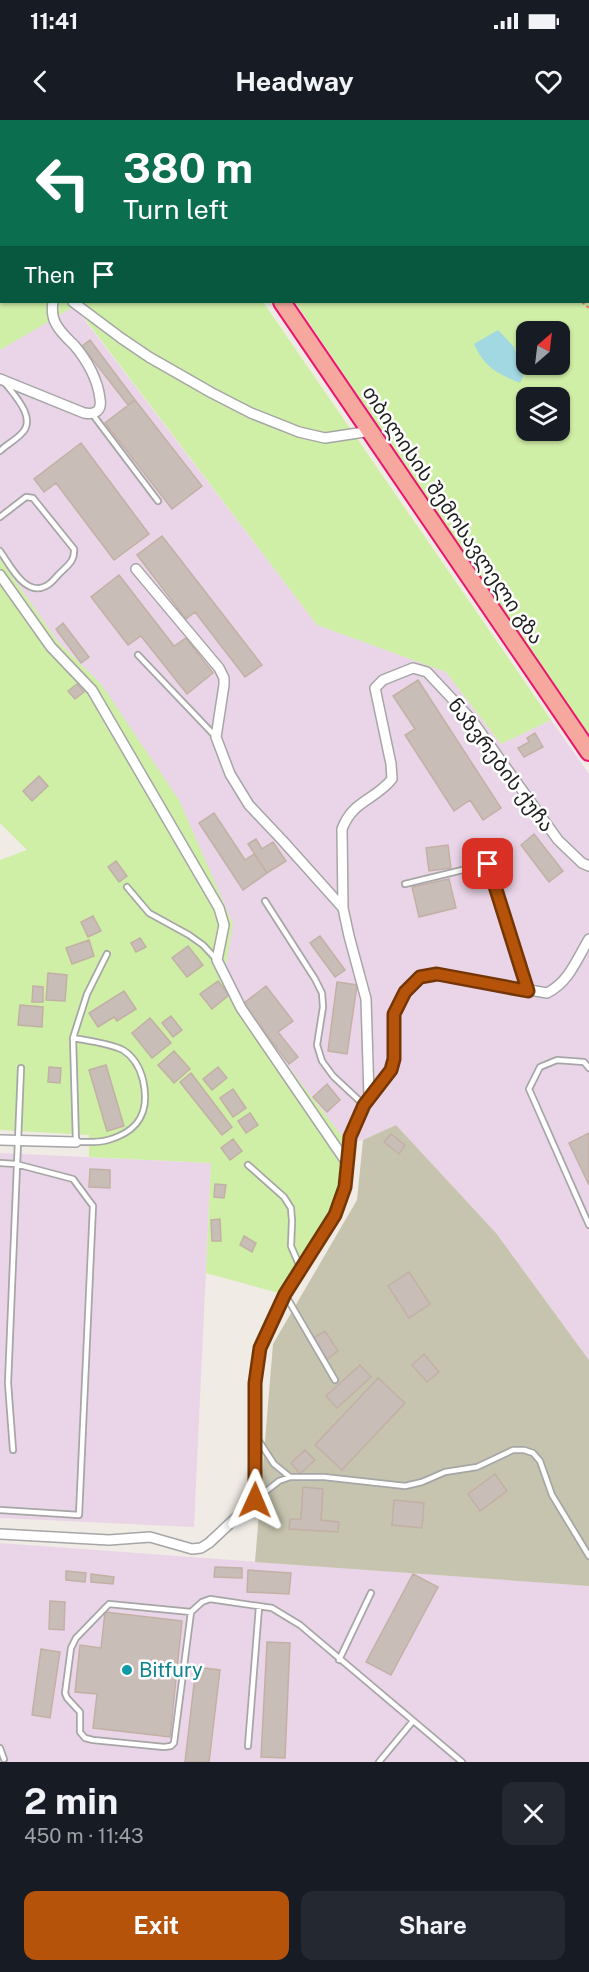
<!DOCTYPE html>
<meta charset="utf-8">
<style>
body{margin:0;font-family:"Public Sans","Noto Sans Georgian",sans-serif;background:#242831;color:#f1f3f6;height:100vh;display:flex;flex-direction:column;font-size:22px;white-space:nowrap}
*{box-sizing:border-box;margin:0}
p{font-size:20px;color:#9ea1a6}
.icon{flex:none;width:33px;height:33px;fill:none;stroke:currentColor;stroke-width:2;stroke-linecap:round;stroke-linejoin:round}
.map{position:relative;height:1642px;overflow:hidden}
.drawer{display:flex;flex-direction:column;background:#171b24;flex:1}
.drawer>*{flex:none}
.top-card{position:absolute;left:0px;top:0px;width:590px;height:183px;box-shadow:0 2px 4px #0004;background:#0b6e4f;color:#fff;overflow:hidden}
.needle{width:39px;rotate:28deg}
.buttons{position:absolute;left:516px;top:201px;display:grid;gap:12px}
.buttons a{display:grid;place-items:center;width:54px;height:54px;border-radius:12px;background:#171b24;box-shadow:0 2px 4px #0004;font-size:30px}
.pin{position:absolute;display:grid;place-items:center;width:51px;height:51px;color:#fff;margin:-26px;border-radius:12px;box-shadow:0 3px 9px #0006}
.me{position:absolute;width:66px;margin:-33px;rotate:1deg;stroke-linejoin:round;filter:drop-shadow(0 0 4px #0008)}
.turn{display:flex;align-items:center;gap:21px;height:126px;padding:0 24px;font-size:27px}
.turn .icon{width:78px;height:78px;stroke-width:2.5}
.turn b{display:block;font-size:42px;line-height:51px}
.then{display:flex;align-items:center;height:57px;padding:0 24px;background:#0003;gap:12px;font-size:22px}
.round{display:grid;place-items:center;flex:none;width:63px;height:63px;border-radius:12px;background:#242831}
.headline{display:flex;align-items:center;justify-content:space-between;height:102px;padding:0 24px}
h1{font-size:36px;font-weight:700;line-height:45px}
.cta{display:flex;gap:12px;margin-top:auto;padding:12px 24px}
.cta a{flex:1;height:69px;border-radius:12px;background:#b45309;color:#fff;font-size:24px;font-weight:700;line-height:69px;text-align:center}
.cta a+a{background:#242831;color:#f1f3f6}
.status{display:flex;justify-content:space-between;align-items:center;height:42px;padding:0 30px;background:#171b24;direction:ltr}
.status svg{height:16px;fill:currentColor}
header{display:flex;justify-content:space-between;align-items:center;height:78px;padding:0 24px;background:#171b24;font-size:27px;font-weight:700}
.map>svg:first-child{display:block}
</style>
<div class="status"><b>11:41</b><svg viewBox="0 0 49 12"><path d="M0 12V9h3v3zM5 12V6h3v6zM10 12V3h3v9zM15 12V0h3v12zM26 1h20v11H26zM47 4h2v5h-2z"/></svg></div>
<header><svg class="icon" aria-label="back" viewBox="0 0 24 24"><path d="M15 5l-7 7 7 7"/></svg>Headway<svg class="icon" aria-label="heart" viewBox="0 0 24 24"><path d="M12 20l-8-8c-3-5 5-10 8-4 3-6 11-1 8 4z"/></svg></header>
<div class="map">
<svg width="589" height="1642" viewBox="0 0 589 1642">
<rect width="100%" height="100%" fill="#f0ebe4"/>
<path fill="#ead5e8" d="M74,186L317,505L446,552L501,624L551,600L589,654V1240L496,1113L396,1005L363,1020L347,1023L239,882L101,564L58,522L0,439V230Z
M0,1033L211,1043L194,1407L0,1398Z
M0,1423L589,1466V1642H0Z"/>
<path fill="#c6c4ae" d="M396,1005L496,1113L589,1240V1466L255,1442L273,1224L357,1080L363,1020Z"/>
<path fill="#cfeea6" fill-rule="evenodd" d="M0,0H138L139,1L2,2V182H263L551,600L501,624L446,552L317,505L75,186L0,230Z
M167,0H503L505,1L168,2Z
M588,89L589,90V618L295,182H588ZM526,212H560V244H526ZM526,278H560V310H526Z
M0,439L58,522L101,564L179,680L233,804L225,850L239,882L347,1023L341,1070L279,1173L206,1153L211,1043L89,1037V1015L0,1010V740L27,730L0,703Z"/>
<path fill="#a1d8e1" d="M498,210L514,227L523,257L520,263C497,253 485,248 474,224Z"/>
<path fill="#c8bdb7" stroke="#c3b0a5" stroke-width="1.5" d="M90,220L135,280L128,285L82,226Z
M135,280L202,366L172,389L105,303Z
M81,323L149,414L114,440L56,363L44,372L34,359Z
M162,416L262,545L245,557L195,492L186,499L137,435Z
M119,455L174,526L186,518L213,553L187,574L141,516L128,525L91,477Z
M63,503L89,537L81,543L56,509Z
M418,560L501,688L483,700L470,680L454,691L405,615L415,609L393,576Z
M77,564L84,572L75,579L68,571Z
M535,613L543,627L524,637L518,628L529,622L527,618Z
M39,656L48,666L32,681L23,671Z
M214,693L245,740L254,734L267,753L243,770L199,703Z
M534,714L563,751L549,762L521,725Z
M256,719L262,729L273,722L286,741L267,753L248,724Z
M448,725L451,748L429,751L426,728Z
M116,741L127,756L119,762L108,747Z
M449,759L456,788L419,797L412,767Z
M93,796L101,811L88,817L81,802Z
M320,816L345,850L335,857L310,823Z
M140,818L146,827L136,832L131,823Z
M89,820L94,836L72,844L66,828Z
M188,826L203,845L187,857L172,838Z
M48,853L67,855L65,881L46,880Z
M218,861L229,875L212,889L200,874Z
M337,862L357,865L347,934L328,931Z
M33,866L43,867V882H32Z
M266,866L293,901L278,912L298,937L289,944L243,884Z
M124,871L136,889L117,901L114,897L98,907L89,893Z
M20,885L43,887L42,907L18,905Z
M171,896L182,910L173,917L162,903Z
M150,898L171,923L152,938L132,913Z
M174,931L190,949L174,963L158,945Z
M106,945L124,1006L107,1011L89,950Z
M49,947L61,948L60,963L48,962Z
M218,947L227,958L212,970L203,959Z
M191,953L232,1007L222,1015L180,962Z
M327,964L340,980L327,992L313,977Z
M233,969L246,988L233,997L220,978Z
M250,993L258,1005L246,1013L238,1001Z
M589,1013V1065L569,1023Z
M391,1014L405,1025L399,1034L384,1022Z
M233,1019L242,1031L230,1040L221,1028Z
M90,1049L110,1050V1068L89,1067Z
M215,1064L226,1065L224,1078L214,1077Z
M220,1099L221,1121H212L211,1100Z
M244,1116L256,1123L252,1132L240,1125Z
M409,1152L430,1184L409,1198L388,1166Z
M325,1211L338,1231L327,1239L313,1218Z
M424,1234L439,1252L427,1262L412,1245Z
M360,1245L371,1257L337,1288L326,1276Z
M378,1258L405,1283L342,1350L315,1325Z
M305,1330L315,1340L300,1354L291,1343Z
M495,1354L507,1371L480,1391L468,1374Z
M303,1367L323,1369L321,1400L339,1402L338,1412L289,1409L290,1399H301Z
M394,1380L424,1383L422,1408L392,1405Z
M215,1447L242,1448V1458L214,1457Z
M248,1450L291,1453L289,1474L247,1472Z
M66,1451L86,1453L85,1462L66,1460Z
M91,1454L114,1457L113,1464L91,1462Z
M413,1454L438,1467L391,1555L366,1542Z
M50,1481L65,1482L64,1510L49,1509Z
M105,1492L182,1501L170,1617L93,1608L97,1574L75,1572L80,1525L101,1528Z
M267,1522L290,1523L285,1638L261,1637Z
M41,1529L60,1532L50,1598L32,1595Z
M196,1547L220,1550L209,1642H185Z"/>
<g fill="none" stroke-linecap="round" stroke-linejoin="round">
<defs>
<path id="service" d="M0,116L2,118
M93,295L158,381
M0,331C7,324 16,320 22,313C37,298 14,275 5,263
M0,397L26,377L33,378L74,429C75,441 68,445 60,453C56,457 51,464 46,466C25,477 10,445 0,431
M138,535L216,617
M487,744L528,871
M405,764L487,744L503,737
M127,767L149,793L189,815L203,825L217,840
M265,781L315,859L322,873L323,887L317,925L322,941L333,956L364,985
M73,918C89,921 108,923 123,930C134,937 140,948 143,960C150,991 140,1011 108,1020C98,1023 86,1022 76,1022L73,918L87,874L107,834
M589,948L584,942L557,940L540,947L529,969L589,1105
M0,1043L16,1044L73,1059L93,1086L79,1395L0,1390
M248,1045L284,1077L291,1088L292,1101L291,1126L300,1147
M286,1176L335,1260
M257,1318L274,1344L290,1357
M13,1330L8,1263L21,948
M255,1380L279,1361L290,1357H324L405,1366L422,1362L445,1352L477,1347L513,1330H524L533,1333L540,1341L552,1375L589,1436
M191,1492L109,1484L76,1518L71,1528L65,1573L67,1578L80,1592V1612L85,1618L93,1620L164,1627L171,1626L174,1623L191,1492L202,1482L210,1479L272,1488L300,1505L462,1642
M339,1540L371,1473
M248,1626L259,1487
M0,1628L4,1639
M379,1642L413,1601"/>
<path id="minor" d="M73,182L121,218L149,237L212,273L251,293L299,312L325,318L371,311
M0,259L84,293C95,295 102,291 100,279C98,260 87,240 74,225C68,219 60,212 56,204C52,197 52,188 53,182
M136,449L219,548L224,558V565L216,617L230,654L249,685L283,721L343,788
M0,455L51,527L92,570L219,788L224,805L217,840L241,888L347,1043
M369,976L366,879L349,816L343,788L342,709C353,680 374,681 392,659L391,644L375,568L383,560L413,548L427,552L471,599L558,720L582,743L589,746
M0,1020L76,1022
M0,1414L109,1420L150,1417L192,1429L201,1428L209,1423L255,1380V1263L260,1229L285,1174L335,1095L345,1067L350,1017L364,985L391,950L394,939V894L405,872L420,857L437,854L547,873C569,862 577,839 589,819"/>
<path id="trunk" d="M157,0L159,2
M282,182L589,632"/>
</defs>
<use href="#service" stroke="#a6a6a6" stroke-width="8"/>
<use href="#minor" stroke="#a6a6a6" stroke-width="12"/>
<use href="#trunk" stroke="#e9166f" stroke-width="20"/>
<path stroke="#ff6a66" stroke-width="2" stroke-dasharray="3 3" stroke-linecap="butt" d="M399,0L400,2
M445,0L447,2
M588,153L589,154
M582,182L589,188"/>
<use href="#service" stroke="#fff" stroke-width="4.5"/>
<use href="#minor" stroke="#fff" stroke-width="9"/>
<use href="#trunk" stroke="#f6a89e" stroke-width="16"/>
</g>
<g fill="none" stroke-linecap="round" stroke-linejoin="round">
<defs>
<path id="route" d="M255,1380V1263L260,1228L285,1174L335,1095L345,1067L350,1017L364,985L391,950L394,939V894L405,872L420,857L437,854L528,871L488,744"/>
</defs>
<use href="#route" stroke="#753606" stroke-width="15"/>
<use href="#route" stroke="#b45309" stroke-width="10"/>
</g>
<circle fill="#0f9aa8" stroke="#fff" stroke-width="2" cx="127" cy="1550" r="6"/>
<g text-anchor="middle" dominant-baseline="central" stroke-width="5" stroke-linejoin="round" paint-order="stroke">
<g font-size="20" fill="#1f1f1f" stroke="#fff">
<text transform="translate(453 395) rotate(56)">თბილისის შემოსავლელი გზა</text>
<text transform="translate(501 645) rotate(53)">ნაზვრების ქუჩა</text>
</g>
<g font-size="20" fill="#0d838f" stroke="#fff" text-anchor="start">
<text x="139" y="1550">Bitfury</text>
</g>
</g>
</svg>
<div class="buttons">
<a><svg class="needle" viewBox="-14 -14 28 28"><path d="M0-13l5 13h-10z" fill="#e53935"/><path d="M0 13l5-13h-10z" fill="#9ea1a6"/></svg></a>
<a><svg class="icon" aria-label="layers" viewBox="0 0 24 24"><path d="M12 4l9 5-9 5-9-5zM3 14l9 5 9-5"/></svg></a>
</div>
<div class="pin" style="left:488px;top:744px;background:#d93025"><svg class="icon" aria-label="arrive" viewBox="0 0 24 24"><path d="M6 21V4h12l-3 4 3 4H6"/></svg></div>
<svg class="me" style="left:255px;top:1380px" viewBox="-20 -20 40 40"><path d="M0-17L14 15 0 8-14 15z" fill="#b45309" stroke="#fff" stroke-width="4"/></svg>
<div class="top-card">
<div class="turn"><svg class="icon" aria-label="left" viewBox="0 0 24 24"><path d="M17 20v-9H6M10 6l-5 5 5 5"/></svg><div><b>380 m</b>Turn left</div></div>
<div class="then">Then<svg class="icon" aria-label="arrive" viewBox="0 0 24 24"><path d="M6 21V4h12l-3 4 3 4H6"/></svg></div>
</div>
</div>
<section class="drawer">
<div class="headline"><div><h1>2 min</h1><p>450 m · 11:43</p></div><a class="round"><svg class="icon" aria-label="close" viewBox="0 0 24 24"><path d="M6 6l12 12M18 6L6 18"/></svg></a></div>
<div class="cta"><a>Exit</a><a>Share</a></div>
</section>
